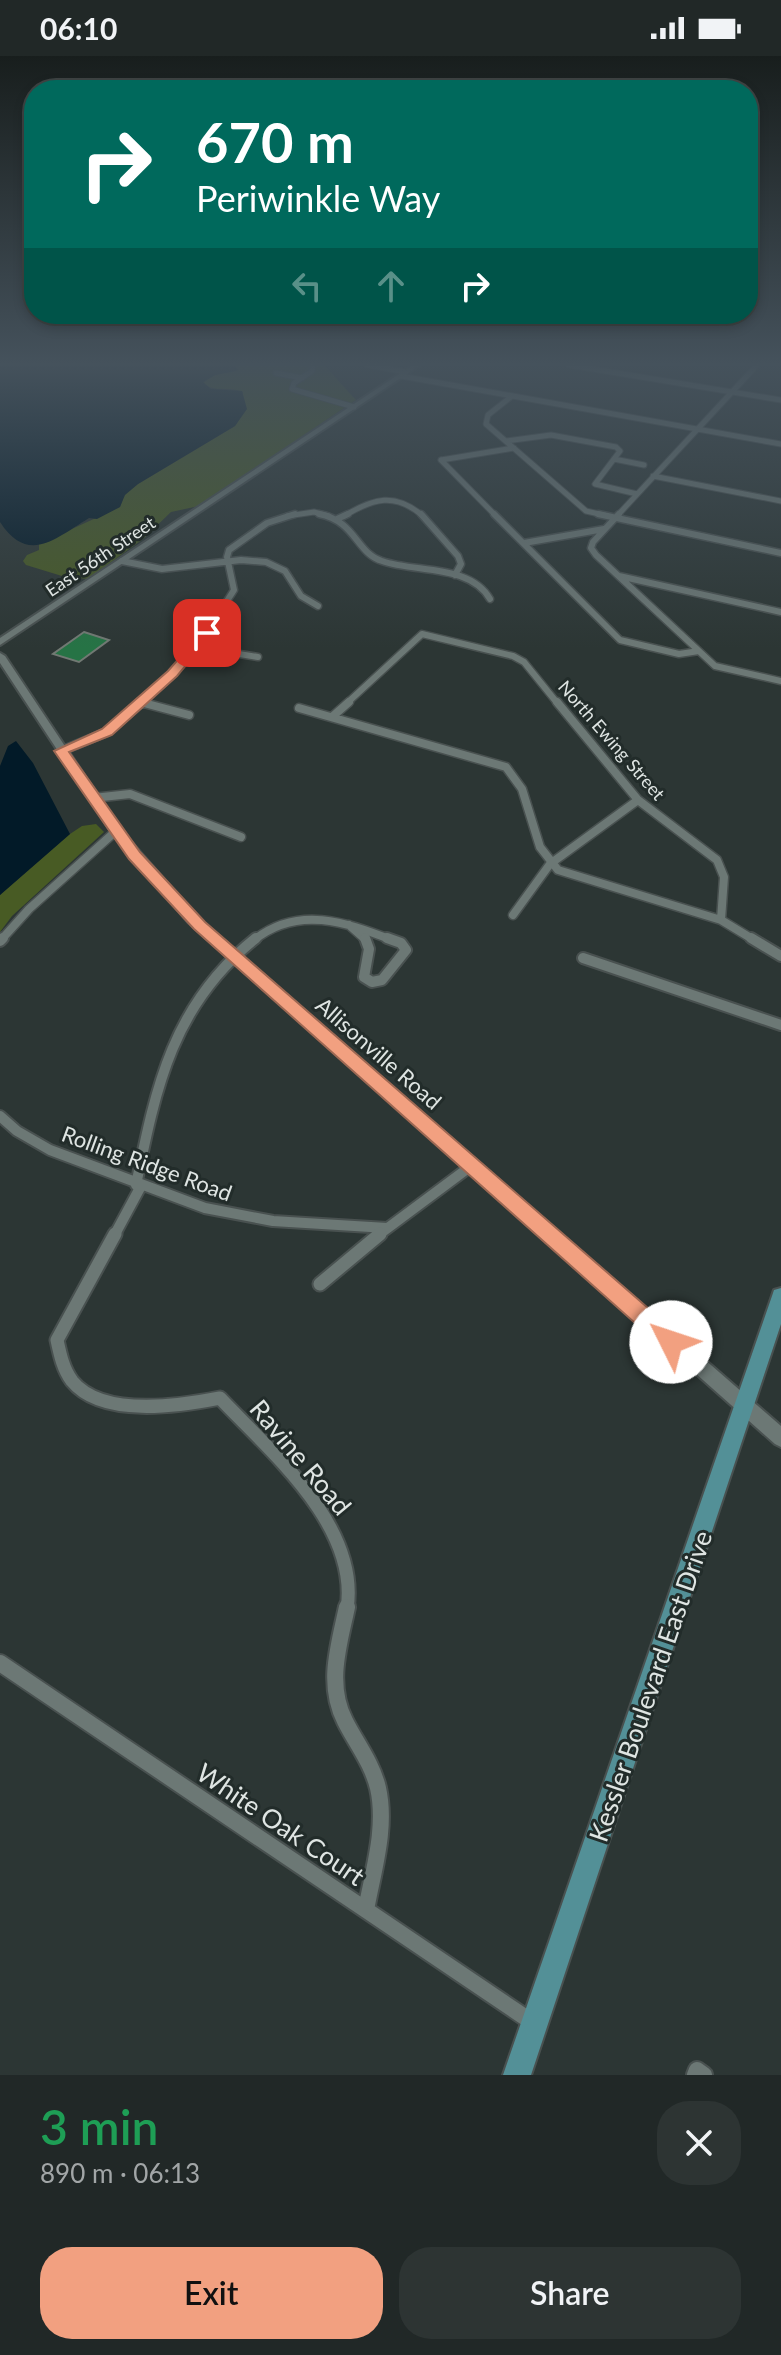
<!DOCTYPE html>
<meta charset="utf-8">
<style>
body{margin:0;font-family:Lato,sans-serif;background:#2d3433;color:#f1f3f6;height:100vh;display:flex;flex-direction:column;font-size:30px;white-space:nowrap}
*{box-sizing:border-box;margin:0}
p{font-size:26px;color:#a2a6a7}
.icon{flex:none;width:44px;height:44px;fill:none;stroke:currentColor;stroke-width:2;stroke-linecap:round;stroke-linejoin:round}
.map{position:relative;height:2019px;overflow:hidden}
.side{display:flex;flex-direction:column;background:#212827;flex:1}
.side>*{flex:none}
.hud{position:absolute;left:24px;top:24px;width:734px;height:244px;border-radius:32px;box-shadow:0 4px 12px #0003,0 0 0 2px #3e4444;background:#00695c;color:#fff;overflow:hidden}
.pin{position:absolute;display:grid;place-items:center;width:68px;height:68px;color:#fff;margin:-34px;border-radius:16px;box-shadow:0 4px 12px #0006}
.me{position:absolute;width:88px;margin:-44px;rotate:311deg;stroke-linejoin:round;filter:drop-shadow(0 0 6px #0008)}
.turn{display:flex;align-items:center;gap:28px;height:168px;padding:0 40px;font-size:36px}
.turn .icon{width:104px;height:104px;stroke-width:2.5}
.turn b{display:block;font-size:56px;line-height:68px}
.lanes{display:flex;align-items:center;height:76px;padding:0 40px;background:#0003;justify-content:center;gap:40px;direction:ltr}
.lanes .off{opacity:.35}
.round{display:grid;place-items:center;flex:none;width:84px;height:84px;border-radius:32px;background:#2d3433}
.overview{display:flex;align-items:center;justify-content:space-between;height:136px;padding:0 40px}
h1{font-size:48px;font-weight:600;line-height:60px;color:#1e9e55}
.primary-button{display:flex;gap:16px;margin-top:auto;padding:16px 40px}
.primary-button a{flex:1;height:92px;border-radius:32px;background:#f2a080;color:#111;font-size:32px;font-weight:600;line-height:92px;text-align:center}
.primary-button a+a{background:#2d3433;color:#f1f3f6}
.status{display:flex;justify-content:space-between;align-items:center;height:56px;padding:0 40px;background:#212827;direction:ltr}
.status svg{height:22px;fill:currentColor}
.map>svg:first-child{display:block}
</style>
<div class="status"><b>06:10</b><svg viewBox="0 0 49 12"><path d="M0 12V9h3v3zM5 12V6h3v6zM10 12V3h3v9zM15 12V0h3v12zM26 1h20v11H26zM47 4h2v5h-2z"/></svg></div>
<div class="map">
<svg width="781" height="2019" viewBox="0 0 781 2019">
<rect width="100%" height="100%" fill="#2c3634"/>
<path fill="#485b24" d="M233,309H324L356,344L199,450L171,456L143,483L88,523L62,520L26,509L23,505L27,499L39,494V488L120,451L124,439L138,428L235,370L246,353L242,342L243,336C230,330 214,337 203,327L215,319L236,315Z
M96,768L104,776L12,860L0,876V839L70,778L82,770Z"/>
<path fill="#021a28" d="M0,309H233L238,313L236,315L215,319L203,326L211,333L242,335L247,353L235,370L138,428L125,439L120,451L97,463L89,462C55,483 28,509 0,466Z
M16,685L33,707L70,778L0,839V710L8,690Z"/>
<path fill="#267345" stroke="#717973" stroke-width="2" d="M84,576L109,584L79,606L53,598Z"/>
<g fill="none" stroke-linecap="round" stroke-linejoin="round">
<defs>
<path id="street-far5" d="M313,309L312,315L294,327L292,333L354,351
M368,309L406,316
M569,309L781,344
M276,317L302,322
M401,320L781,388
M512,340L488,359L486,368L586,455L608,460
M506,385L551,379L616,391L620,395L595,428L637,438
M614,403L644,409
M441,404L496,460
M441,404L514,392
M653,420L781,445
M287,460L314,456L329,460
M344,460C374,442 395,436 423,460
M617,460L757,309"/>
<path id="street-far4" d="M319,458C356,465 356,497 382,505C416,517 470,508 490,543
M421,458L458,500L461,508L455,519
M494,458L620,584L679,598L699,595
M598,458L781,497
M619,458L593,486L591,492L596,499L715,610L781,625
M337,463L348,458
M524,487L604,473
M122,505L162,513L241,504L266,506L285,515L301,540L318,550
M619,520L781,556
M196,591L258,601
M140,646L146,648
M139,648C178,614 207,578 234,534L227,501L229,494L267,467L295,458
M346,648L422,578L513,600L524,606L558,648"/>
<path id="street-far3" d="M140,646L189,659
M557,646L638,744L717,804L724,821L721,864
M299,652L506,711L522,733L540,791L558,814L721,864L754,884
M332,661L349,646
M61,695L107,676L142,646
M93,742L130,738L241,781
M513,859L550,808L638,744
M349,869L366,884
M1,884L29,853L116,775
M254,884C298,849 345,866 392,884"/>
<path id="street-far2" d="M365,882L369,893L364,921L372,926L382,924L406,894L401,887L387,882
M751,882L781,900
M0,885L3,882
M583,902L781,969
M0,1060L17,1075L50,1094L205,1152L273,1165L387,1172
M136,1129C156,1030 173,948 256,882
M114,1180L141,1130
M377,1180L471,1110"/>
<path id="street-far1" d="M115,1178L57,1284C60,1298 63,1313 72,1325C102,1362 179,1350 220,1342C271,1396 360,1470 347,1553
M320,1228L380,1178"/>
<path id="street" d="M347,1551C339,1589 326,1628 345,1665C356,1687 372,1707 378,1732C387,1772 373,1815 366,1854
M0,1607L532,1966
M695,2019L697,2014L704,2019"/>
<path id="secondary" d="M413,309H420L0,589V582Z
M0,597L5,600L120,773L196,860L781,1370V1391L775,1388L188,866L112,777L0,607Z"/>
<path id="primary" d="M781,1232V1268L531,2019H503L772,1240L774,1234Z"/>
</defs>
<use href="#street-far5" stroke="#495150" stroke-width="7"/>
<use href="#street-far4" stroke="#495150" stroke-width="9"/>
<use href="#street-far3" stroke="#495150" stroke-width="11"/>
<use href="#street-far2" stroke="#495150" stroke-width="14"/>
<use href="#street-far1" stroke="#495150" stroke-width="17"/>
<use href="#street" stroke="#495150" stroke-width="20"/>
<use href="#secondary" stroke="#495150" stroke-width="4"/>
<use href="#primary" stroke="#495150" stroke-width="4"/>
<use href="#street-far5" stroke="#6c7875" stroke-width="5"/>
<use href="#street-far4" stroke="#6c7875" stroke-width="6"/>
<use href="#street-far3" stroke="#6c7875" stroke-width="8"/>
<use href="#street-far2" stroke="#6c7875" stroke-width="10"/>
<use href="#street-far1" stroke="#6c7875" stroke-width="13"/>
<use href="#street" stroke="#6c7875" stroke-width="16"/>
<use href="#secondary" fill="#6c7875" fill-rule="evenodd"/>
<use href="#primary" fill="#539097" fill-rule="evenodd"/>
</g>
<linearGradient id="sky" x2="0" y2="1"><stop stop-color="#181e1d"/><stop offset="0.52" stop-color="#45525c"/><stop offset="1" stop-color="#45525c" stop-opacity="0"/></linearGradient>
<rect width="781" height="592" fill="url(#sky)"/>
<path fill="#f2a080" stroke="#9d6853" stroke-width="2" d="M203,575L213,577L177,620L112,679L69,696L140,796L205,866L679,1279L682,1286L679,1293L671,1296L664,1293L194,873L129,803L54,695L102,673L168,615Z"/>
<g text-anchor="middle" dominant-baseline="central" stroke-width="6" stroke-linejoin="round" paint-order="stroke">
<g font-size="18" fill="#dfe5e3" stroke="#222c2a">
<text transform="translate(100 500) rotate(-34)">East 56th Street</text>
<text transform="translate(612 684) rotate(49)">North Ewing Street</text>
</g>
<g font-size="22" fill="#dfe5e3" stroke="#222c2a">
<text transform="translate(379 997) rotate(41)">Allisonville Road</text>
<text transform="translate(147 1107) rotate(20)">Rolling Ridge Road</text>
</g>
<g font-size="26" fill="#dfe5e3" stroke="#222c2a">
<text transform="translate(301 1401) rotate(50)">Ravine Road</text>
<text transform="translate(650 1630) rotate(-71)">Kessler Boulevard East Drive</text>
<text transform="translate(281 1768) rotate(34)">White Oak Court</text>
</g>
</g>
</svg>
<div class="pin" style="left:207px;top:577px;background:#d93025"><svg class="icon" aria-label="arrive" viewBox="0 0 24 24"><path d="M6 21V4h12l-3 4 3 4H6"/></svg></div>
<svg class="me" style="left:671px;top:1286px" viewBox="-20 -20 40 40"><circle r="19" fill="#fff"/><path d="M0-13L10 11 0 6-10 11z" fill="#f2a080"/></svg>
<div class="hud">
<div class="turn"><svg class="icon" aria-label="right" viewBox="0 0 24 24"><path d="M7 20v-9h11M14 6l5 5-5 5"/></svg><div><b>670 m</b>Periwinkle Way</div></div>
<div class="lanes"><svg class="icon off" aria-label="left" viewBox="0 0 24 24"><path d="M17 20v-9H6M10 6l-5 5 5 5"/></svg><svg class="icon off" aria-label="ahead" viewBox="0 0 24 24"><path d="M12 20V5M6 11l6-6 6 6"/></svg><svg class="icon" aria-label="right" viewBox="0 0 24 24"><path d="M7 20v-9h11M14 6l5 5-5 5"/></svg></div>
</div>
</div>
<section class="side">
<div class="overview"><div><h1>3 min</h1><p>890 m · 06:13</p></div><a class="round"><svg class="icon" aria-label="close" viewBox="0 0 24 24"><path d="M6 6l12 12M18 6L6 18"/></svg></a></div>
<div class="primary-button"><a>Exit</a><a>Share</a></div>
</section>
